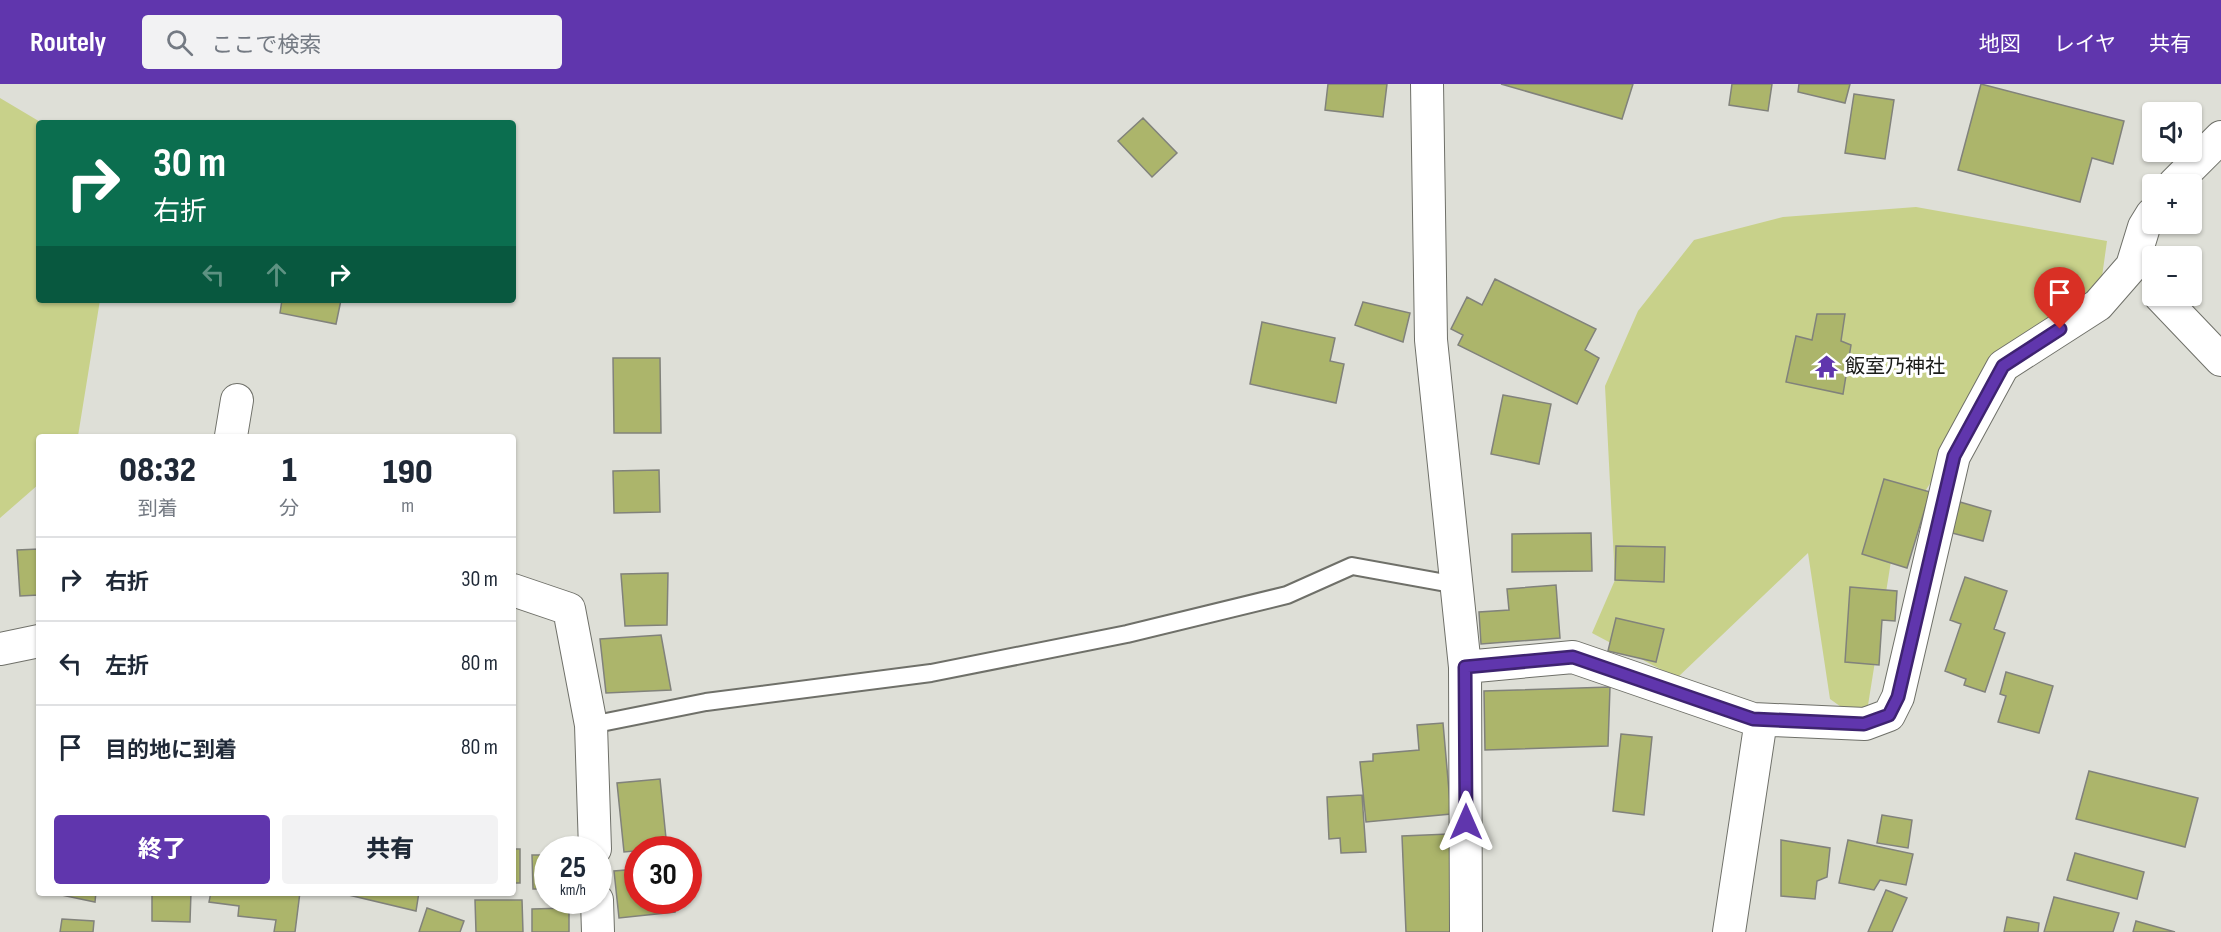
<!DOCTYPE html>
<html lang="ja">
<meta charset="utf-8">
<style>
body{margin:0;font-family:"Sofia Sans Condensed","Noto Sans JP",sans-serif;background:#f2f2f3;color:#1f2937;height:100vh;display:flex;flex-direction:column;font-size:22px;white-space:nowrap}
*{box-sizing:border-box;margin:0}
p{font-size:20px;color:#747a83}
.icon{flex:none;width:33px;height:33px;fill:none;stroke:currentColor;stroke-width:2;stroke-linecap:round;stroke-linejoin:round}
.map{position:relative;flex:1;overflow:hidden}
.drawer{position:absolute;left:36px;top:350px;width:480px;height:462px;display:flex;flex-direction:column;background:#fff;border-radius:6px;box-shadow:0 2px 4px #0004}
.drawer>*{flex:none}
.top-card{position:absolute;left:36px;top:36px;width:480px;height:183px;border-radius:6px;box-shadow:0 2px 4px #0004;background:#0b6e4f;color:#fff;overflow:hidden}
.fabs{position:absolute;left:2142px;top:18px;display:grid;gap:12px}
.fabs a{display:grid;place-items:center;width:60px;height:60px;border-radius:6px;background:#fff;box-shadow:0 2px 4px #0004;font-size:30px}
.speed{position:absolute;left:534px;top:752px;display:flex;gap:12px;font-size:30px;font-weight:700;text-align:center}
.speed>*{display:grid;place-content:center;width:78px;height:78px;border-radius:50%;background:#fff;box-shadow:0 2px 4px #0004;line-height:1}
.speed small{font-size:15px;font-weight:400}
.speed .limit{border:9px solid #d22;background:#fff;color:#111}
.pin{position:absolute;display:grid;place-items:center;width:51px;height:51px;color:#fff;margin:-62px -26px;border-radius:50% 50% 50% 0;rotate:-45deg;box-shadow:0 0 6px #0007}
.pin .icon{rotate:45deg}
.me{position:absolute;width:66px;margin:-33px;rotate:0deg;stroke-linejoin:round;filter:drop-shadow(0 0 4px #0008)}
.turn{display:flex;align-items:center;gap:21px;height:126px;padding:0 18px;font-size:27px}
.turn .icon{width:78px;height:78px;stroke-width:2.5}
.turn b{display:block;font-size:42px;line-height:51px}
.lanes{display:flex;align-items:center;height:57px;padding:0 18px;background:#0003;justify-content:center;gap:30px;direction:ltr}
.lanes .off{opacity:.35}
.eta{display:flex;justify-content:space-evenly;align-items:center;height:102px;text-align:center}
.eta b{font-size:36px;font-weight:800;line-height:42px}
.primary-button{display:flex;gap:12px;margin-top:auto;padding:12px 18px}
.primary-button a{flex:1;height:69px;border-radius:6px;background:#6036ad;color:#fff;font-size:24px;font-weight:800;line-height:69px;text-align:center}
.primary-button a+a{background:#f2f2f3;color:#1f2937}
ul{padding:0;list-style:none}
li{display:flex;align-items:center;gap:18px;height:84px;padding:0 18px;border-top:2px solid #e0e1e3}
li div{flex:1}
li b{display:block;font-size:22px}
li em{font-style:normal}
header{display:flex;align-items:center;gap:36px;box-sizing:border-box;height:84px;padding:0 30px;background:#6036ad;color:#fff}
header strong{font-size:28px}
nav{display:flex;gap:33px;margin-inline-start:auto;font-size:21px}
.search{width:420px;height:54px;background:#f2f2f3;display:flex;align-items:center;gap:15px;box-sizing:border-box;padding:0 21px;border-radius:6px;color:#747a83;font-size:22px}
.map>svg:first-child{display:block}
</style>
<header>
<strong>Routely</strong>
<div class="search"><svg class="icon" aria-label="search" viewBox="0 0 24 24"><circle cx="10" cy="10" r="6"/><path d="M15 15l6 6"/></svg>ここで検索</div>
<nav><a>地図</a><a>レイヤ</a><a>共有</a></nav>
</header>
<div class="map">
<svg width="2221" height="848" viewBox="0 0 2221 848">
<rect width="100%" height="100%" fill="#dedfd7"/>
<path fill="#c8d18a" d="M0,14L42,39H39V216H100L78,352H39V400L0,434Z
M1916,123L2107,157L2098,221L1978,328L1895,452L1865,640L1830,615L1808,469L1677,594L1592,549L1615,496L1605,302L1638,227L1694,156L1783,133Z"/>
<path fill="#acb56b" stroke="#81827b" stroke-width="1.5" d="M1328,0H1387L1383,33L1325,26Z
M1501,0H1633L1622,35Z
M1732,0H1772L1768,27L1729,21Z
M1799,0H1850L1845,19L1798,8Z
M1981,0L2124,37L2113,80L2092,74L2080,118L1958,86Z
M1854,10L1894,16L1885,75L1845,69Z
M1143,34L1177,69L1152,93L1118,57Z
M1495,195L1596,245L1585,266L1599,274L1577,320L1458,261L1463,251L1451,245L1467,213L1482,221Z
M282,216H341L336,240L280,229Z
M1363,218L1410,229L1403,258L1355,241Z
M1817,230H1845L1841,257L1851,261L1843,310L1786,298L1796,252L1812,256Z
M1262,238L1335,254L1330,277L1344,280L1336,319L1250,300Z
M613,274H660L661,349H614Z
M1503,311L1551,320L1539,380L1491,370Z
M659,386L660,428L614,429L613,387Z
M1884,395L1930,408L1907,484L1862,470Z
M1960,418L1991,427L1983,457L1952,449Z
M1591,449L1592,487L1512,488V450Z
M1616,462L1665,463L1664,498L1615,496Z
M39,465V511L20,512L17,466Z
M668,489L667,541L625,542L621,490Z
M1965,493L2007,507L1994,545L2005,549L1985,608L1964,601L1966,595L1945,587L1961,540L1950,536Z
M1556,501L1560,554L1481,560L1479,528L1509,526L1507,505Z
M1850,503L1897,507L1895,537L1882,536L1879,581L1845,578Z
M1616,534L1664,545L1656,578L1608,567Z
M661,551L671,606L606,609L600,555Z
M2006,588L2053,602L2039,649L1998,638L2006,612L2000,610Z
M1610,603L1608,662L1485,666L1484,607Z
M1443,639L1451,730L1366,738L1360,678L1373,677V670L1419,666L1417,641Z
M1621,650L1652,653L1644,731L1613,727Z
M2089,687L2198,714L2185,763L2076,735Z
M660,695L667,764L624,768L617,699Z
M1362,711L1366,768L1341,769L1340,754L1329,755L1327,713Z
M1882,731L1912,736L1908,764L1877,759Z
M1449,750L1453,848H1406L1402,752Z
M1781,756L1830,764L1827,793L1817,797L1815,815L1781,812Z
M1848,756L1913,770L1906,801L1880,796L1874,806L1839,799Z
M513,765H520V799H513Z
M2075,769L2144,788L2137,815L2067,796Z
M532,771H548V805H533Z
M638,785V816H674L675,828L619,834L614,787Z
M1886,806L1907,814L1892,848H1868Z
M61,808H96L95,818L61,811Z
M152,808H191L190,838L152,837Z
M211,808H300L295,848H274L276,836L238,832L239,822L209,818Z
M336,808H419L416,827Z
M2054,813L2119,829L2113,848H2044Z
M475,816H522L523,848H476Z
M427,824L464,837L460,848H419Z
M569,824V848H532V825Z
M2007,833L2039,839L2038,848H2004Z
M62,835L94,837L93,848H60Z
M2136,837L2175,848H2133Z"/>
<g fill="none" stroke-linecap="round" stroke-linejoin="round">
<defs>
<path id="lane" d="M591,641L706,618L931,589L1127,550L1287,511L1352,482L1457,501"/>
<path id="street" d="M1427,0L1431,256L1465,583L1466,848
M2174,100L2221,53
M2160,212L2221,276
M231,352L237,316
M513,506L569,525L591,641L595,765
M0,565L39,557
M1465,583L1573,573L1753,635L1865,640L1889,631L1898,613L1954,372L2003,282L2098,221L2132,182L2144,143L2152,130
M597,816L598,848
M1729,848L1761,636"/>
</defs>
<use href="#lane" stroke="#6f7069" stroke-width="20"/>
<use href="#street" stroke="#6f7069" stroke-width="34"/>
<use href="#lane" stroke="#fff" stroke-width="16"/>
<use href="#street" stroke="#fff" stroke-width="32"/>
</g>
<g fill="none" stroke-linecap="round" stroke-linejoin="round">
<defs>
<path id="route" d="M1466,738L1465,583L1573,573L1753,635L1864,640L1889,631L1898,613L1954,372L2003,282L2060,245"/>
</defs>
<use href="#route" stroke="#3e2370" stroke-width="15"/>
<use href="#route" stroke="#6036ad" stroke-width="10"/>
</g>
<defs>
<symbol id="temple-bare" viewBox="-9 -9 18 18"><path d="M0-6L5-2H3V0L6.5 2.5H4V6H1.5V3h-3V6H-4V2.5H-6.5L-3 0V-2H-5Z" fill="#6036ad" stroke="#fff" stroke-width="2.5" paint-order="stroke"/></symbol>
</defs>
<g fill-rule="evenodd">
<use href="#temple-bare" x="1810" y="266" width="33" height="33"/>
</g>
<g text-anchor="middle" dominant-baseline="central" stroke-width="6" stroke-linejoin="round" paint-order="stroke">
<g font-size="20" fill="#191a17" stroke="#fff" text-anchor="start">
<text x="1845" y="283">飯室乃神社</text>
</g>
</g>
</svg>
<div class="fabs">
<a><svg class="icon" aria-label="sound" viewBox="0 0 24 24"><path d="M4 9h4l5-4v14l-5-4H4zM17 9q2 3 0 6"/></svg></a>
<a>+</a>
<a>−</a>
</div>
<div class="speed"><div>25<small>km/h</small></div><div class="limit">30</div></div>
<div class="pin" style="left:2060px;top:245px;background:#d93025"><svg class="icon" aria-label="arrive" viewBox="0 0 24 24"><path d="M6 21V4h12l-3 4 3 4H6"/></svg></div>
<svg class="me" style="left:1466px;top:738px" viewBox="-20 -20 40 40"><path d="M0-17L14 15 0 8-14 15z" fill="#6036ad" stroke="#fff" stroke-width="4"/></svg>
<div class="top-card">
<div class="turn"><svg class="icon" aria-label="right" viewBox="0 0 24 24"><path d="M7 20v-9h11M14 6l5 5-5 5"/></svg><div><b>30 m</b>右折</div></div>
<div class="lanes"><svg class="icon off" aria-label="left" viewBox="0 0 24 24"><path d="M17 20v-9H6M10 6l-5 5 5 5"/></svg><svg class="icon off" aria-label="ahead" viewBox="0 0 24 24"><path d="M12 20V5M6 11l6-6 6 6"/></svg><svg class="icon" aria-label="right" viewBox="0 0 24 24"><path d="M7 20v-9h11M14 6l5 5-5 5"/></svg></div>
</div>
<section class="drawer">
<div class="eta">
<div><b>08:32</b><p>到着</p></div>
<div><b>1</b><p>分</p></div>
<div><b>190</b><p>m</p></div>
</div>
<ul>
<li><svg class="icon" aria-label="right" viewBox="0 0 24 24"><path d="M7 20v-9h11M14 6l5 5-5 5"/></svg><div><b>右折</b></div><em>30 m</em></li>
<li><svg class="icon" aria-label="left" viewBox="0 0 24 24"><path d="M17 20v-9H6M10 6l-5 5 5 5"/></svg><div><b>左折</b></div><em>80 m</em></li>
<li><svg class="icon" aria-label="arrive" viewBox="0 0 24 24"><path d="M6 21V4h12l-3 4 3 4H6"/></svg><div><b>目的地に到着</b></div><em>80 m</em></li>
</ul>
<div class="primary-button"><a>終了</a><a>共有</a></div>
</section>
</div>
